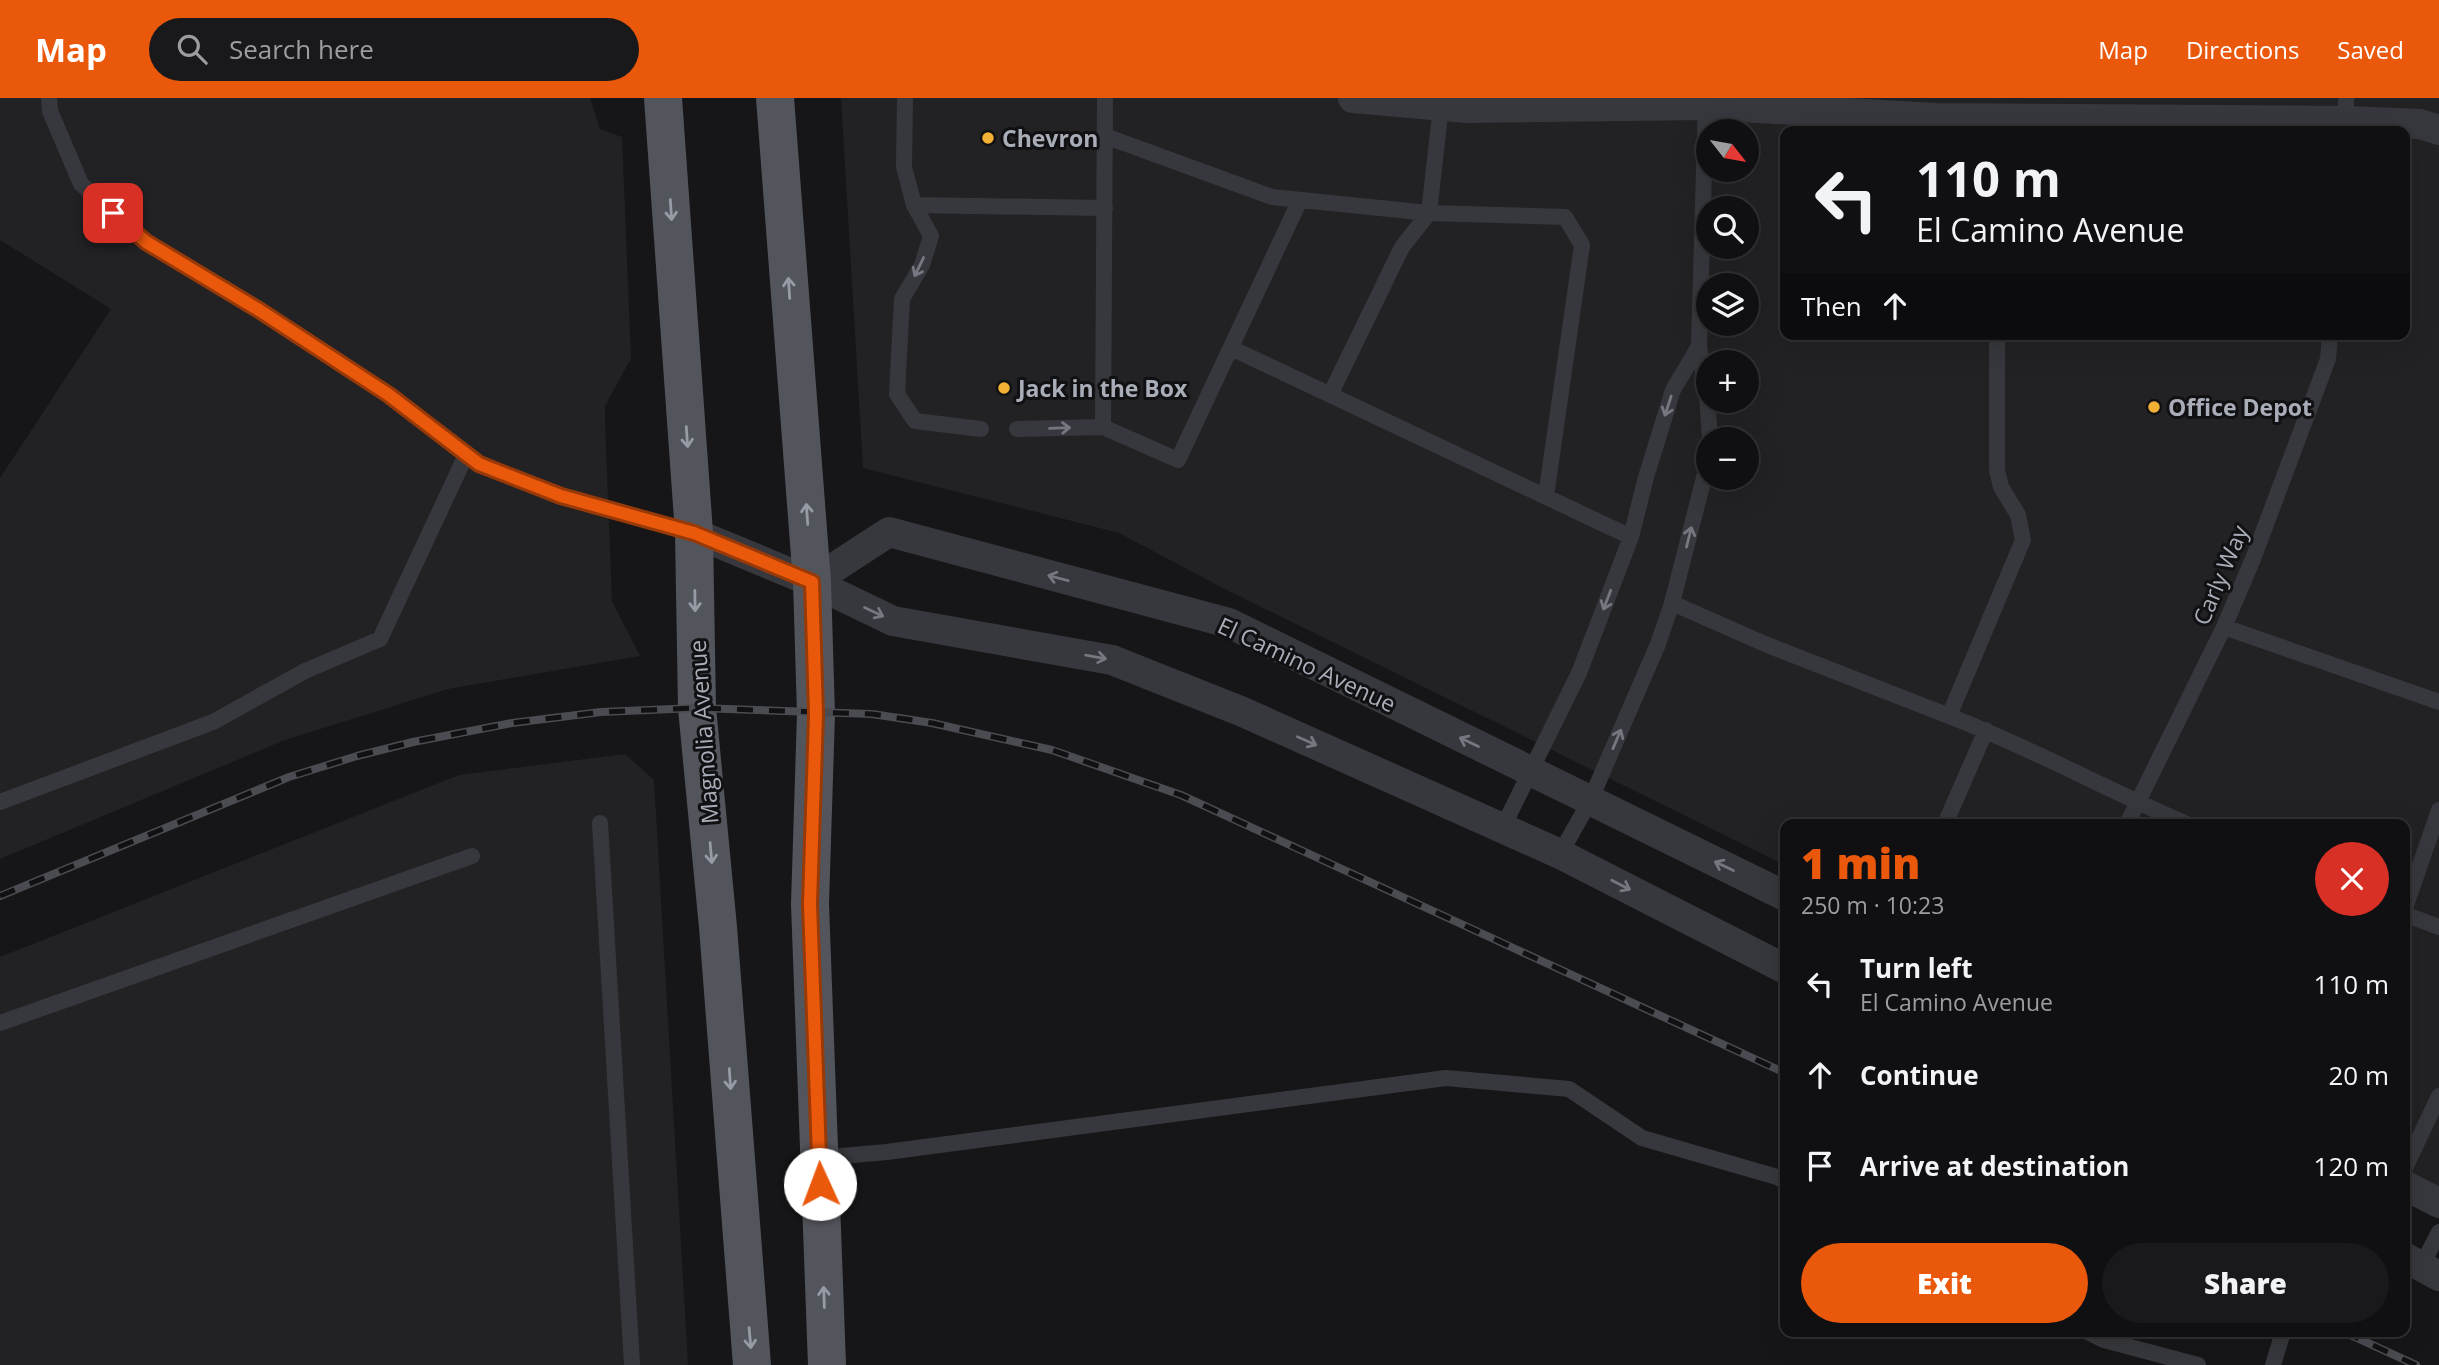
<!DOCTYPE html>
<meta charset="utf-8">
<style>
body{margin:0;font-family:"Open Sans",sans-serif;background:#19191b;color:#f1f3f6;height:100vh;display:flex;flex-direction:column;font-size:26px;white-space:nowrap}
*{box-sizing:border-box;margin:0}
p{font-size:23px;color:#9c9d9f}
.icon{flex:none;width:38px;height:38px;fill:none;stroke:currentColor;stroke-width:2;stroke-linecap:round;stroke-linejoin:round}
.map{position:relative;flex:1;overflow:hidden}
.details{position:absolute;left:1780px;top:721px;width:630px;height:518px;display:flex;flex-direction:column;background:#101012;border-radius:14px;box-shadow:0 7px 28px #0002,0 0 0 2px #303032}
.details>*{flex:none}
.hud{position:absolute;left:1780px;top:28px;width:630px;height:214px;border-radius:14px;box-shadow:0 7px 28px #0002,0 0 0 2px #303032;background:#101012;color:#f1f3f6;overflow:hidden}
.needle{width:46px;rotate:121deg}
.fabs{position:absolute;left:1696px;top:21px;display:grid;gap:14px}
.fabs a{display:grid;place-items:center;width:63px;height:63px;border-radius:50%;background:#101012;box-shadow:0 7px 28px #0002,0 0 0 2px #303032;font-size:35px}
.pin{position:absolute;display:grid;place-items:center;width:60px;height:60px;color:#fff;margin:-30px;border-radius:14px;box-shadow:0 4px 10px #0006}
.me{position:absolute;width:77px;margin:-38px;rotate:358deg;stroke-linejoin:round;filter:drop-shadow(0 0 5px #0008)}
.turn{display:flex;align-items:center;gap:24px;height:147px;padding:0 21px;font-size:32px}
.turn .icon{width:91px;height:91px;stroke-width:2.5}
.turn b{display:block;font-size:49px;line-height:60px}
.then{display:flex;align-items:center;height:66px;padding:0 21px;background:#0003;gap:14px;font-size:26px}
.round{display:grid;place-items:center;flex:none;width:74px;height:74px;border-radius:37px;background:#19191b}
.overview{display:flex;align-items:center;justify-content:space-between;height:119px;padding:0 21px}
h1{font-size:42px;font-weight:800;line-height:52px;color:#ea580c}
.button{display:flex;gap:14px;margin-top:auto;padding:14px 21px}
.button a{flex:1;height:80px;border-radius:42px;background:#ea580c;color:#fff;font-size:28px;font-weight:800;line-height:80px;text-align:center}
.button a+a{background:#19191b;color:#f1f3f6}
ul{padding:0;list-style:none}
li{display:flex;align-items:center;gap:21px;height:91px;padding:0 21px}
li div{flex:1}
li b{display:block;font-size:26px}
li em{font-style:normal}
header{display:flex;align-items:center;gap:42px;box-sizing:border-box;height:98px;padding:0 35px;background:#ea580c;color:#fff}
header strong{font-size:33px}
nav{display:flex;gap:38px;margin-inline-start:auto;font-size:24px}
.search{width:490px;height:63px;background:#19191b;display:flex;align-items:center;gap:18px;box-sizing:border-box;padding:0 24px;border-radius:38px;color:#9c9d9f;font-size:26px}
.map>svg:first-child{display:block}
</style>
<header>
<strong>Map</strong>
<div class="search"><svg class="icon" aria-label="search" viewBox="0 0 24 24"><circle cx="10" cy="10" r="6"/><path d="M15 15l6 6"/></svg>Search here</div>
<nav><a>Map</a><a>Directions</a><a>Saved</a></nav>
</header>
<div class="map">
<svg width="2439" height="1267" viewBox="0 0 2439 1267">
<rect width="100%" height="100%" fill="#161618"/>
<path fill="#222225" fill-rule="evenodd" d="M0,0H590L600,31L622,39L631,260L605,308V323L612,503L640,558L448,591L285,642L0,761V380L111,211L0,142Z
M841,0H2439V1093L2405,1076L2404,726H1785V767L1219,488L1119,435L863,370ZM1708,33H1746V72H1708ZM1785,33H2404V236H1785ZM1708,110H1746V149H1708ZM1708,187H1746V226H1708ZM1708,264H1746V303H1708ZM1708,341H1746V380H1708Z
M625,656L654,682L688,1267H0V859L459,677Z"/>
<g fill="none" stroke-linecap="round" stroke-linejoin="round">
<path stroke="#37383d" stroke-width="16" d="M49,0L50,13L81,86L146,144L259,212L389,297L479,366L561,398L694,435
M905,0L904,69L914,107L1105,110
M1706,1L1699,248L1707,297L1710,341
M2346,27V0
M1105,38L1272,99L1429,115L1565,119L1582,147L1546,398
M914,107L931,138L922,167L902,201L897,296L915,323L981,331
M1997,236V372L2001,389L2018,417L2023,442L1949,618C2030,649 2107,692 2187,726
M1231,250L1631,439
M1330,297L1402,149L1429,115L1441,8
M1103,329L1105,0
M1017,331L1103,329L1178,362L1300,102
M1672,505L1765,546L1949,618
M2224,529L2439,604
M0,704L213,624L305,573L380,541L466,357
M600,725L632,1267
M1945,726L1986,632
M2127,726L2224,529L2253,461L2328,261L2330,236
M1503,729L1579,575L1631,439L1646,379L1673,292L1699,248
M1560,756L1590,703L1658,546L1672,505L1708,364
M2404,813L2439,712
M2404,816L2439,829
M0,925L472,758
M819,1060L887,1054L1446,980L1569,991L1642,1040L1777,1079L1785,1083
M2404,1072L2439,998
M2421,1169L2439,1134
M2088,1234L2104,1242L2198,1267
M2273,1267L2283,1234"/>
<path stroke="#37383d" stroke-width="30" d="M1353,0L1467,10L1706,7L1936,20L2346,23L2420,26L2439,32
M694,435L812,484L893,523L1112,562L1243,614L1560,756L1785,871
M812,484L889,434L1229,525L1785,798
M2404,1087L2439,1105
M2404,1159L2439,1178"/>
<path stroke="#53555c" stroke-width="38" d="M663,0L694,435L697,610L718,829L752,1267
M775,0L812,484L816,616L810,806L827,1267"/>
<defs>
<path id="rail" d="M0,798L289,679L357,658L413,644L512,625L601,614L697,610L872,616L932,625L1052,652L1181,697L1785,975
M2344,1234L2416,1267"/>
</defs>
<use href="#rail" stroke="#4a4c52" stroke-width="8"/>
<use href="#rail" stroke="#111113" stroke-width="5" stroke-dasharray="16" stroke-linecap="butt"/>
</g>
<defs><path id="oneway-shaft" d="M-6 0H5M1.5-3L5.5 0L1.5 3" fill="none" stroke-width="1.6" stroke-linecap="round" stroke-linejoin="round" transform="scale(1.75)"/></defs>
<g stroke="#979ba6">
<use href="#oneway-shaft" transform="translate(671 112) rotate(86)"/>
<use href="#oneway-shaft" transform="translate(789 190) rotate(-94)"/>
<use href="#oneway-shaft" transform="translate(687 339) rotate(86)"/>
<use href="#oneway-shaft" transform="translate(807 416) rotate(-94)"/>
<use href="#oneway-shaft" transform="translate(695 503) rotate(89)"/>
<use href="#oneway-shaft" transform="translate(711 755) rotate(85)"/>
<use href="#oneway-shaft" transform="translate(730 981) rotate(86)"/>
<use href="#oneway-shaft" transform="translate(824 1199) rotate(-92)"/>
<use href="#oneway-shaft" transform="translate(750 1240) rotate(85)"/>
</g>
<g stroke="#757881">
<use href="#oneway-shaft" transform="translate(919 169) rotate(116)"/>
<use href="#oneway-shaft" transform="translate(1668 308) rotate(108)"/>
<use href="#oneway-shaft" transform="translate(1060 330) rotate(-2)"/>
<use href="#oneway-shaft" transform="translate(1689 439) rotate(-76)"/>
<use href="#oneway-shaft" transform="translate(1058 480) rotate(-165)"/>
<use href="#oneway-shaft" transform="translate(1607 502) rotate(111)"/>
<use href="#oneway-shaft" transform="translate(874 514) rotate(25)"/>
<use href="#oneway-shaft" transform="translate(1096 559) rotate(10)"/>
<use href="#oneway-shaft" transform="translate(1617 641) rotate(-67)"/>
<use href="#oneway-shaft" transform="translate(1307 643) rotate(24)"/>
<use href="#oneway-shaft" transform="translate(1469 644) rotate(-154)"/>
<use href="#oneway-shaft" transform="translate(1724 768) rotate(-154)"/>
<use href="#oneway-shaft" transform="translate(1621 787) rotate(27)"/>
</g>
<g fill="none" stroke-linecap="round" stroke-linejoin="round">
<defs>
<path id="route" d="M113,115L146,144L259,212L389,297L479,366L561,398L694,435L812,484L816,616L810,806L820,1086"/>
</defs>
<use href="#route" stroke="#983908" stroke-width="18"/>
<use href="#route" stroke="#ea580c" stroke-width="12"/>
</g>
<g fill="#f2b134" stroke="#111113" stroke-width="2.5">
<circle cx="988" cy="40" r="7"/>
<circle cx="1004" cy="290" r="7"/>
<circle cx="2154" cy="309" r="7"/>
</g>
<g text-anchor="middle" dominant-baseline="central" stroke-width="6" stroke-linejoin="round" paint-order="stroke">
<g font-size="23" font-weight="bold" fill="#a8adb8" stroke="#111113" text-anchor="start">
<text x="1002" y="40">Chevron</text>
<text x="1018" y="290">Jack in the Box</text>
<text x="2168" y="309">Office Depot</text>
</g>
<g font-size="23" fill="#a8adb8" stroke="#111113">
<text transform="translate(2220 477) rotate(-67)">Carly Way</text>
<text transform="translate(1307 566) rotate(25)">El Camino Avenue</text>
<text transform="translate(703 634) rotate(-94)">Magnolia Avenue</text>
</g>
</g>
</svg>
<div class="fabs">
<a><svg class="needle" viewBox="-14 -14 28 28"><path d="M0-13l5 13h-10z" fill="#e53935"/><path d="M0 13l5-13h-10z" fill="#9c9d9f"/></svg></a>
<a><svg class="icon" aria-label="search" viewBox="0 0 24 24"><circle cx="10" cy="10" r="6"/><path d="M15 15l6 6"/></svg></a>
<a><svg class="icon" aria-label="layers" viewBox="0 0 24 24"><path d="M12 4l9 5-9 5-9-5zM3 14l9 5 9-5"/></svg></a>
<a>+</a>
<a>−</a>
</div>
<div class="pin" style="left:113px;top:115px;background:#d93025"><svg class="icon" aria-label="arrive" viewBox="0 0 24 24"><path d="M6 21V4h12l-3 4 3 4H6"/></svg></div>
<svg class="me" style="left:820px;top:1086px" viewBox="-20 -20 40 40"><circle r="19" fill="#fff"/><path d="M0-13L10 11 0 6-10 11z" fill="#ea580c"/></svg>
<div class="hud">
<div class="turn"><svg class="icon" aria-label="left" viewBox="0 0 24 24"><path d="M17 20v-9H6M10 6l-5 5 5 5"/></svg><div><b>110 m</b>El Camino Avenue</div></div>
<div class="then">Then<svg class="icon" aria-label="ahead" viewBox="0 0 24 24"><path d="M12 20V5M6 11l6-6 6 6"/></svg></div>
</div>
<section class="details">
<div class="overview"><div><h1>1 min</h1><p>250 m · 10:23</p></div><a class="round" style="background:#d93025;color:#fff"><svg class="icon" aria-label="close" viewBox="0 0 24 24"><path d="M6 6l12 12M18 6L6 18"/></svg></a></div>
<ul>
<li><svg class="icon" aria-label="left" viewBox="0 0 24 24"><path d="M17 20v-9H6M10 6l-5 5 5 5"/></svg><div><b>Turn left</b><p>El Camino Avenue</p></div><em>110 m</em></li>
<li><svg class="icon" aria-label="ahead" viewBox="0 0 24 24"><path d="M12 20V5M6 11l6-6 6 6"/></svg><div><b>Continue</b></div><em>20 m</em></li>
<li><svg class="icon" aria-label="arrive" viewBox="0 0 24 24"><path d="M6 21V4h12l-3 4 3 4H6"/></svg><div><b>Arrive at destination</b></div><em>120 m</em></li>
</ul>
<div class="button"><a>Exit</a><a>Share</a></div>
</section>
</div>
